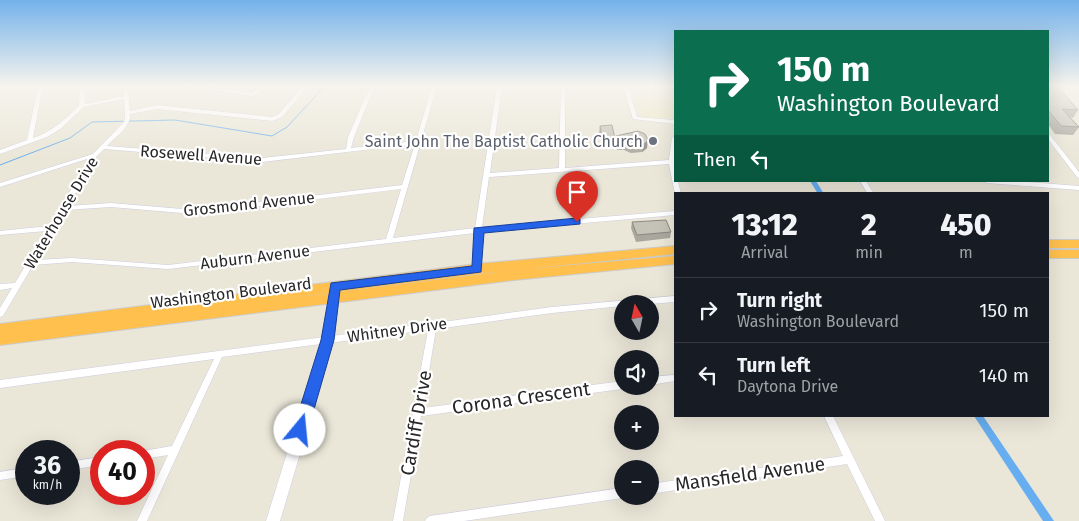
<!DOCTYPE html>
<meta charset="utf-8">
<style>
body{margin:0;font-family:"Fira Sans",sans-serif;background:#20242c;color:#f1f3f6;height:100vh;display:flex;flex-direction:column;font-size:19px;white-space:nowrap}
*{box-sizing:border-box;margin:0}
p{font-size:16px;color:#9ea1a6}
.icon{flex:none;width:28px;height:28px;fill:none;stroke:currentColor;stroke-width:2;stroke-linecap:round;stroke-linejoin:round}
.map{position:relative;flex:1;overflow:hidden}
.details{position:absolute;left:674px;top:192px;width:375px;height:225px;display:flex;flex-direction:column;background:#171b24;border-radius:0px;box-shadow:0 5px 20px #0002}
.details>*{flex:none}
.banner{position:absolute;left:674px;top:30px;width:375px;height:152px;border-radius:0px;box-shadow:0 5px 20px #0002;background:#0b6e4f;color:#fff;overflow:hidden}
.needle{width:32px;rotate:351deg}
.tools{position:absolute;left:614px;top:295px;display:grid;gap:10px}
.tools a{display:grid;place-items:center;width:45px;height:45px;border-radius:50%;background:#171b24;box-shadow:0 5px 20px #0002;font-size:25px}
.speed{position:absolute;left:15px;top:440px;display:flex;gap:10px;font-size:25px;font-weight:700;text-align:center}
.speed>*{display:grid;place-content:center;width:65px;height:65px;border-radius:50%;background:#171b24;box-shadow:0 5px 20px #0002;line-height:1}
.speed small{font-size:12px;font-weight:400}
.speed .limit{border:8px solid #d22;background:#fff;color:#111}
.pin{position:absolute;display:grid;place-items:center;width:42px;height:42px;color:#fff;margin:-51px -21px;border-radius:50% 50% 50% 0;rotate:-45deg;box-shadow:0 0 5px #0007}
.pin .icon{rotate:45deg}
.me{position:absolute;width:55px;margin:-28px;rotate:17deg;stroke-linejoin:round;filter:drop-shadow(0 0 4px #0008)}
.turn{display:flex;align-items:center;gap:18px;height:105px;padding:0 20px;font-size:22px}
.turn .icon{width:65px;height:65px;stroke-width:2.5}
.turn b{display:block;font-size:35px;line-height:42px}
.then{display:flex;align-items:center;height:48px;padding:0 20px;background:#0003;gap:10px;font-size:19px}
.eta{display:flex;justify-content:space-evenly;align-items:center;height:85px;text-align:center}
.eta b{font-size:30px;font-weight:800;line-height:35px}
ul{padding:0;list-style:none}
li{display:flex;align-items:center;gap:15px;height:65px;padding:0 20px;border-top:1px solid #363941}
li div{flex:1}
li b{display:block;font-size:19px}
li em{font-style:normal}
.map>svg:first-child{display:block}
</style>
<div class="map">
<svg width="1079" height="521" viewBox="0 0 1079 521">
<rect width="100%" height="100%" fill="#eae6d8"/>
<path fill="#ede8c6" d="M634,96L675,100L674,116L670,119L646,118L641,116Z"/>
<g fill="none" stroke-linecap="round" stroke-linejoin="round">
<path stroke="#67aef0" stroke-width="1" d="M0,165L70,138L92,122L175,120L272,136L287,127L325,86"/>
<path fill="#67aef0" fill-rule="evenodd" d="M810,181H816L824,194H818Z
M974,416H983L1054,521H1043Z"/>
<defs>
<path id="street" d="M38,86H43L33,138C52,132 65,119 79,106L80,86H84L85,104L124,96V86H128L130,111L157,105L272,117L278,115L303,86H308L282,117L273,121L157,109L130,114C131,127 115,137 107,146L262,158L346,149L348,137L370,86H375L354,137L351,148L416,141L432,86H437L393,238L475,228L497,86H502L490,173L559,168L561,86H565V168L669,160L672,138L675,136V181H678L681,194H675L669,164L489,177L482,227L675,211V215L481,232L480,269L477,272L474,269L475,233L168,269L72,262L33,265L3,316L0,317V308L12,288L0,290V284L15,283L46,231L0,235V231L49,226L90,158L0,187V183L93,154L124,122L125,118L124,99L84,107L60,129L47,137L0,154V150L27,140ZM415,144L402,185L194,210L111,203L68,206L97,156L104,149L262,162ZM401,189L386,239L168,265L72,258L36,260L65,210L111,207L194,214Z
M181,86H198L252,93L261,86H267L253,96Z
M623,86H628L637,117L675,120V124L633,119Z
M1048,134L1050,135L1079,172V178L1077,177L1048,139Z
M860,181H866L874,194H868Z
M984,181H1015L1079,186V190L987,183Z
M675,296V302L650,304H622V306L552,313L436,329L423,408L622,381V386H626L622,389L421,416L403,521H393L428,330L222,357L147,521H137L168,455L144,459V451H143L172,446L214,359L0,388V380L430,323L433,322L435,323L552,307Z
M675,375V381L650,385V377Z
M824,416H833L885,521H875L847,464L650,494V484L843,456Z
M101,457V465L69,470V462Z
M26,468V476L0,480V472Z
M622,488V496H625L622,498L464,521H425L427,518L430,516Z"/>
<path id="secondary" d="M334,286L338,287L339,290L334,340L280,521H266L322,340L329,290L330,287Z"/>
<path id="highway" d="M1048,240H1079V248H1048Z
M675,246V254L477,274L218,307L514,270L675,256V264L514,280L0,345V324L477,264Z
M1048,250H1079V258H1048Z"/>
</defs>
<use href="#street" stroke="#cdcde1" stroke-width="1"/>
<use href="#secondary" stroke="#cdcde1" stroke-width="1"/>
<use href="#highway" stroke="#cbcbcb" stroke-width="2"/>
<use href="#street" fill="#fff" fill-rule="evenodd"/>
<use href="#secondary" fill="#fff" fill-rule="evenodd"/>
<use href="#highway" fill="#ffc04e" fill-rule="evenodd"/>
</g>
<path fill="#a9a79e" d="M1048,86L1078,110L1073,118L1070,117L1079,127L1073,135L1055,134L1048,124Z
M600,126L615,139L614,145H602L599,132Z
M638,131L647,148L642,152L631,153L624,150H617L615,144L616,136Z
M632,222L671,232L670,238L636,242L631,228Z"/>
<path fill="#8a8881" d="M648,140L647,148L642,152L644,144Z"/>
<path fill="#c5c2b8" stroke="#8a8881" d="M1048,86H1057L1078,110L1062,109L1079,127L1061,126L1048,110Z
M612,125L615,139H602L600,126Z
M638,131L645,134L648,140L644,144L632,145L625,142H618L616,136Z
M666,220L671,232L637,235L632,222Z"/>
<linearGradient id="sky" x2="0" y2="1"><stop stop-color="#74b2eb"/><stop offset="0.54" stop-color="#f6f4ed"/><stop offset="1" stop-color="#f6f4ed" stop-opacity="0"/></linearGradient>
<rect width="1079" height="159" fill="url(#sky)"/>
<path fill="#2563eb" stroke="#184099" d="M577,218L580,219V224L484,233L481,272L340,290L334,340L308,430L305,435L300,437L295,435L293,430L321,340L331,283L472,266L474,228Z"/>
<circle fill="#6b7280" stroke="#fff" stroke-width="2" cx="653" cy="141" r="5"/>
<g text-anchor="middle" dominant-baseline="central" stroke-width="4.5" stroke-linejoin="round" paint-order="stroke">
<g font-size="16" fill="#5b616d" stroke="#fff" text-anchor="end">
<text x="643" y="141">Saint John The Baptist Catholic Church</text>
</g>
<g font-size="16" fill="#272727" stroke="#fff">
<text transform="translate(201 155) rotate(4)">Rosewell Avenue</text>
<text transform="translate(249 204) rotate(-6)">Grosmond Avenue</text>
<text transform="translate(61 213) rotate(-59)">Waterhouse Drive</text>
<text transform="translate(255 257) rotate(-7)">Auburn Avenue</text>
<text transform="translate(231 293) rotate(-7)">Washington Boulevard</text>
<text transform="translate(397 330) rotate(-8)">Whitney Drive</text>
</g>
<g font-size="19" fill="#272727" stroke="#fff">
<text transform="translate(521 398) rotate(-8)">Corona Crescent</text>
<text transform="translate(416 423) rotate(-80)">Cardiff Drive</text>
<text transform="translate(750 474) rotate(-8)">Mansfield Avenue</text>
</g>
</g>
</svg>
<div class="tools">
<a><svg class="needle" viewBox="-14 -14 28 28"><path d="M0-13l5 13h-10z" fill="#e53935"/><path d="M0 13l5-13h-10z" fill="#9ea1a6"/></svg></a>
<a><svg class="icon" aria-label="sound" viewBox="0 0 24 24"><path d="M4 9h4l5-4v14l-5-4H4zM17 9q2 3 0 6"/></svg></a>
<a>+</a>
<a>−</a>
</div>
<div class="speed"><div>36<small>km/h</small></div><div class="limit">40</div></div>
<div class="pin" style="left:577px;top:222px;background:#d93025"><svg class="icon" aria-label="arrive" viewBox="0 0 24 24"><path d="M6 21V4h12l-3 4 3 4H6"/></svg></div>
<svg class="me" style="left:300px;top:430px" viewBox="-20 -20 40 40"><circle r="19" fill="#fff"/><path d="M0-13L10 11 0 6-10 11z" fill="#2563eb"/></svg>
<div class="banner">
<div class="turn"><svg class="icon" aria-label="right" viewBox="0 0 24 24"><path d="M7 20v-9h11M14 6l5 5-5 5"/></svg><div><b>150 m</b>Washington Boulevard</div></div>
<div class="then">Then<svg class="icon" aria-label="left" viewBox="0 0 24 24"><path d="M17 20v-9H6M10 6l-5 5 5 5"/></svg></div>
</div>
<section class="details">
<div class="eta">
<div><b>13:12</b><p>Arrival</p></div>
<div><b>2</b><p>min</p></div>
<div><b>450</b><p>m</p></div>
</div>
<ul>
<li><svg class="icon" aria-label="right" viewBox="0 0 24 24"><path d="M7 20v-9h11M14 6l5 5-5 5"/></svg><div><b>Turn right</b><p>Washington Boulevard</p></div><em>150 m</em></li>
<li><svg class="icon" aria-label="left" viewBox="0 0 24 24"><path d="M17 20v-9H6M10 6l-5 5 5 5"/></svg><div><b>Turn left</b><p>Daytona Drive</p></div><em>140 m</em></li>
</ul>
</section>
</div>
